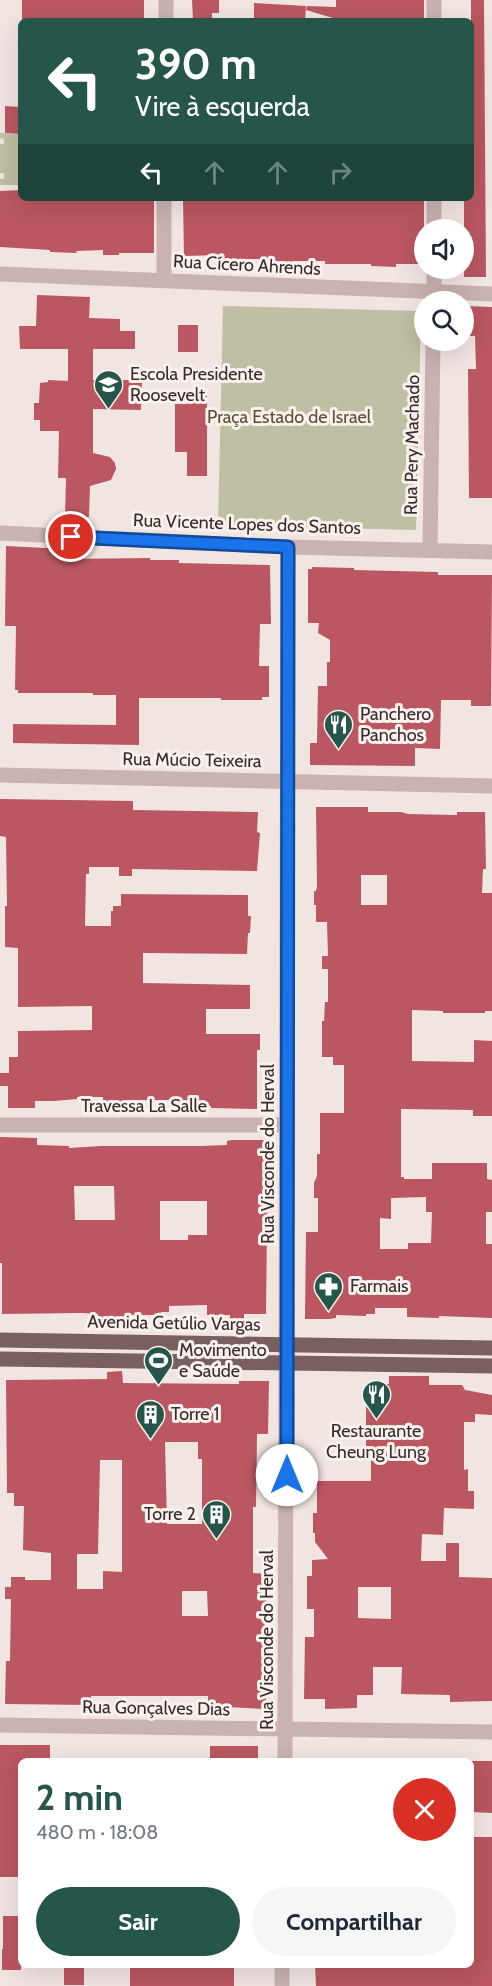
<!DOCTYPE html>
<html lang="pt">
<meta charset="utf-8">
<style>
body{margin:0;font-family:Cabin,sans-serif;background:#f6f6f7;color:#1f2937;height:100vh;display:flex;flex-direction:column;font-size:22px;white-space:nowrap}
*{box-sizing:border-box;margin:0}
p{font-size:20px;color:#747a83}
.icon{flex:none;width:33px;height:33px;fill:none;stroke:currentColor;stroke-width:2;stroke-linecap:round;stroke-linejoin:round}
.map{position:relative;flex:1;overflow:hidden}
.side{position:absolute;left:18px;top:1758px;width:456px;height:210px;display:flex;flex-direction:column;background:#fff;border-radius:9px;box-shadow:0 6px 24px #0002}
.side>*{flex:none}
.banner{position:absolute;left:18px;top:18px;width:456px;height:183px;border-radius:9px;box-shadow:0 6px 24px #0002;background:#255649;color:#fff;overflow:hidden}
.buttons{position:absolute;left:414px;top:219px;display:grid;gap:12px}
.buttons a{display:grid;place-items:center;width:60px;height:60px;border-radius:50%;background:#fff;box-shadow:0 6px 24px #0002;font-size:30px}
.pin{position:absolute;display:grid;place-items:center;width:51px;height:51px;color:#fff;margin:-26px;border:3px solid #fff;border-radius:50%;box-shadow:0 2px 6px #0007}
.me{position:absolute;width:66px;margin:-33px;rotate:0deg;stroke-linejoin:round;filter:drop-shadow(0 0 4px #0008)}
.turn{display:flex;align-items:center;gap:21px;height:126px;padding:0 18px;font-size:27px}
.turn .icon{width:78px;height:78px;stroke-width:2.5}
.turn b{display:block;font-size:42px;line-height:51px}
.lanes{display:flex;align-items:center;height:57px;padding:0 18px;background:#0003;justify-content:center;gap:30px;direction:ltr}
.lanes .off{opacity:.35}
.round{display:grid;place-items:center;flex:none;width:63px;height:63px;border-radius:32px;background:#f6f6f7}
.head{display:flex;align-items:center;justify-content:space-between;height:102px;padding:0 18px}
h1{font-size:36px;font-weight:700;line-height:45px;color:#255649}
.cta{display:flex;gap:12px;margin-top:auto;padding:12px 18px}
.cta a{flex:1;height:69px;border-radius:36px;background:#255649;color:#fff;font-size:24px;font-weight:700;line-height:69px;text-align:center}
.cta a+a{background:#f6f6f7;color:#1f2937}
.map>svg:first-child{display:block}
</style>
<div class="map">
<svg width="492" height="1986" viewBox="0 0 492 1986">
<rect width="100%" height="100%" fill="#f1e5e2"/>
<path fill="#bfbfa3" d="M0,133L21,134V185H0V179H4V173H0V144H4V139L0,138Z
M223,306L421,311L416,530L218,525Z"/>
<path fill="#ba5760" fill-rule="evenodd" d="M22,0H144V21H22Z
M192,0H219V13H212V21H193Z
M336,0H424V21L360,19V21H343L306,10L307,6L336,7Z
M471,0H484L486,277H464V198H471Z
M254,3L306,6L305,21H254Z
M5,106L21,107V134L5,133Z
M21,190V198H154V253H119V255H103V250L76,251L77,253L50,252V250L0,247V191Z
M183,198L266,201V198H424V264H396V267L371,266V264H325V261H292V262H266V259H222L221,255L184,256Z
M37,295L90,297L89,318L120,319V331H135V349H93V380H142L141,410L93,409V453L110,457L115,463L116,469L111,480L90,486L89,517L65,516L66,478H58L59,431H40V420H34V403H39L40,383L48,382V380L68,381V349H20L19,326H36Z
M465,306L492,307V498H469L468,369H476L475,336H465Z
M178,325H198V352H178Z
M187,393H207V476H187V452H175V404H187Z
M6,546L65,549V559L150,558V560H179V563L270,565L271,624H260L259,666H269V697H262V700H221V698H139V745L13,743V724L116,725V695H93V693H18V690H15L16,626H5Z
M312,567L354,568V570L438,572V575H492L491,706H471V700H441L440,749L415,748V766L310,765V743H317L318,686H327V662H330V640L318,633L319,623H308V569H312Z
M0,799L133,801V810L258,812L257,832L260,833L257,871L132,869V876H119V867H89V874H86L85,926H111V911H113V906H121V894L248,895V916H251L250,933H248L247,954L143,953V983L250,985V1009H206V1034H260V1050H257V1109L211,1108V1106H188V1101L174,1100H128V1103H103V1097H77V1099L54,1101H35V1108H8V1086H0V1073H9V1057H18V1031L92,1030V1006L18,1007V948L5,947V906H7L6,837L0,836Z
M316,807H368V812H401L408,814L457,815V812H485L486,869H483L482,893H492V1011H485V1013H443V1011L412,1010V1061L474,1062V1040L492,1041V1116H473V1110L401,1109V1177H404V1179H432V1163H487V1179L492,1180V1212H486V1244H492V1318L439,1316V1318L407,1317V1308H375V1314H366V1316L336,1315V1318L329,1319H305L306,1232H318V1198H314V1183L317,1176V1154H320V1113H344V1065H333V1057H322V1021H324L325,1002H328V969H322V956H328L327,922H316V905H314V891H316L317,887ZM361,875H387V905H361ZM426,1197V1212H432L431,1243H408V1249H380V1218L391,1219V1198Z
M0,1137L37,1138V1145L69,1146V1148L101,1146H202L227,1145V1141L232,1140H268L266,1314H244V1319H230V1315H207V1305L169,1306V1312H161V1315H128V1322H98V1314L81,1313L2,1314V1263H0ZM74,1186H114L115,1220H75ZM160,1201H207V1235H188V1240H160Z
M122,1371L123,1383L239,1384V1381H269L268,1434H257L256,1507H253V1573L267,1574L266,1709L208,1706V1696H91V1705L5,1704L6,1661H10L11,1599H5V1587H11V1577H25V1580H51V1553L23,1550L24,1506H14V1493H7L6,1380L107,1379V1372ZM165,1442H198V1459H202V1524H167ZM100,1460H122V1572L103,1571V1589H77V1554H98ZM182,1591H207L208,1616H182Z
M389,1376H429V1385H462L465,1390L492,1395V1415L475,1414V1422H464V1470L468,1469V1491H474V1509L444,1508L443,1535L422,1534L421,1561H446V1543H459V1577L492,1578V1701L450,1702V1695L401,1694L402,1667H373V1695H357V1708L325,1709V1699H304L305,1637H314V1609H307V1576H312V1560L328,1559L315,1542V1533H313V1513H317V1481H371V1457H366V1384H389ZM358,1587H391V1619L358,1618Z
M0,1745H50V1761H21V1877H0Z
M210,1746H258V1761H210Z
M471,1761H492V1813L471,1812Z
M471,1837H492V1986H316L315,1965H471Z
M3,1916H21V1970H2V1949H3Z
M64,1965H84V1985H64Z
M130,1965H234V1986H130Z"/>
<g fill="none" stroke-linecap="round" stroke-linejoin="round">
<path stroke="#c9b2af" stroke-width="15" d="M434,0V21
M166,21V0
M164,198V280
M434,198V230
M0,274L492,294
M434,302V268
M0,533L288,547L492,552
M430,550L433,340
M0,775L492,786
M0,1125H287
M0,1725L492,1732
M285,1761L288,547
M282,1986V1965"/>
<path stroke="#795f5f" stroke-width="15" d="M0,1340L492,1348
M0,1359L492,1366"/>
</g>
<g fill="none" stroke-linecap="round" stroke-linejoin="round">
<defs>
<path id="route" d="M71,537L288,547L287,1475"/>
</defs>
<use href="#route" stroke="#114b97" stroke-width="15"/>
<use href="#route" stroke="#1a73e8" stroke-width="10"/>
</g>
<defs>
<symbol id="school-pin" viewBox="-11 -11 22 30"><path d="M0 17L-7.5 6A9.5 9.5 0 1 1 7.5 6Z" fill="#255649" stroke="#f9f1ee"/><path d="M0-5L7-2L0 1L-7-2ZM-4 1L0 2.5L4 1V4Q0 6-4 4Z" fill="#fff"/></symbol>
<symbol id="restaurant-pin" viewBox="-11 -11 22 30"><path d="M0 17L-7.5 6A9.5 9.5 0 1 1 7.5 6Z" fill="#255649" stroke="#f9f1ee"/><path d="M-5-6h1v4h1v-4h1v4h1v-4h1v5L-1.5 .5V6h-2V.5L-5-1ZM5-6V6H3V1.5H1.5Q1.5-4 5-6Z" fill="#fff"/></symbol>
<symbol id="pharmacy-pin" viewBox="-11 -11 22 30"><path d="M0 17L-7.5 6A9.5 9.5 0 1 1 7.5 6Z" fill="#255649" stroke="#f9f1ee"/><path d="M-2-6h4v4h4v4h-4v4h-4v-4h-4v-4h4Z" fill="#fff"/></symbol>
<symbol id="stadium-pin" viewBox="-11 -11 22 30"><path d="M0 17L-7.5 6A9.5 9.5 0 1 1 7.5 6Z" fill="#255649" stroke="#f9f1ee"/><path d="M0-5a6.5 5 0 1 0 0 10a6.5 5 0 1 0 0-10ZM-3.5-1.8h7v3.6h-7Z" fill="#fff"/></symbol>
<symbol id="building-pin" viewBox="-11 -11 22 30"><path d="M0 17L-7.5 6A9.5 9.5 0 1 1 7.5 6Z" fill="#255649" stroke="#f9f1ee"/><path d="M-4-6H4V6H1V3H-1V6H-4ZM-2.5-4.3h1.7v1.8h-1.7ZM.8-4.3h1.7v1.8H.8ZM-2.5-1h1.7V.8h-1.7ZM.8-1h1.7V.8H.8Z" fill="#fff"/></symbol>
</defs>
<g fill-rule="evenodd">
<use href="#school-pin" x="92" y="368" width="33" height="45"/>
<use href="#restaurant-pin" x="322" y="708" width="33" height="45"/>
<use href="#pharmacy-pin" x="312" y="1270" width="33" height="45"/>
<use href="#stadium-pin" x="142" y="1344" width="33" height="45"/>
<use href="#restaurant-pin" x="360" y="1378" width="33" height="45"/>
<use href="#building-pin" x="134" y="1398" width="33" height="45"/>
<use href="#building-pin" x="200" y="1498" width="33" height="45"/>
</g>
<g text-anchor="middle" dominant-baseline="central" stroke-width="6" stroke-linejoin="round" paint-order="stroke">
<g font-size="18" fill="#382c2c" stroke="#f9f1ee">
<text transform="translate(247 265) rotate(3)">Rua Cícero Ahrends</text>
<text transform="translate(412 445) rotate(-89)">Rua Pery Machado</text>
<text transform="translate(247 524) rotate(2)">Rua Vicente Lopes dos Santos</text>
<text transform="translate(192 760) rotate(1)">Rua Múcio Teixeira</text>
<text x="144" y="1106">Travessa La Salle</text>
<text transform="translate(268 1154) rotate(-90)">Rua Visconde do Herval</text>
<text transform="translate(174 1323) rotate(1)">Avenida Getúlio Vargas</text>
<text transform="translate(267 1640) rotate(-90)">Rua Visconde do Herval</text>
<text transform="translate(156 1708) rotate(1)">Rua Gonçalves Dias</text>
</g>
<g font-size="18" fill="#382c2c" stroke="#f9f1ee" text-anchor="start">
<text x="130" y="374">Escola Presidente<tspan x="130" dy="21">Roosevelt</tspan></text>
<text x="360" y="714">Panchero<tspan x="360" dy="21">Panchos</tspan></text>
<text x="350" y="1286">Farmais</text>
<text x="179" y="1350">Movimento<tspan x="179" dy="21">e Saúde</tspan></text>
<text x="171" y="1414">Torre 1</text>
<text x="376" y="1431" text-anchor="middle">Restaurante<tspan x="376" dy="21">Cheung Lung</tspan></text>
<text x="196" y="1514" text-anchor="end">Torre 2</text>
</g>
<g font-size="18" fill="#535432" stroke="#f9f1ee">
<text x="289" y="417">Praça Estado de Israel</text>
</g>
</g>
</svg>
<div class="buttons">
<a><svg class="icon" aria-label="sound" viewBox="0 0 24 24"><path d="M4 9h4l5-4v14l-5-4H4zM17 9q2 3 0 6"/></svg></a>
<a><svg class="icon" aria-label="search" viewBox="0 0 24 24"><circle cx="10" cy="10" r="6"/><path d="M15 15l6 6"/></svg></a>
</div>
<div class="pin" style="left:71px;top:537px;background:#d93025"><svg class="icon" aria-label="arrive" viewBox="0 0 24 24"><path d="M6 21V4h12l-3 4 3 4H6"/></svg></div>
<svg class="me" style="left:287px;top:1475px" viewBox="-20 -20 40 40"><circle r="19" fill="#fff"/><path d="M0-13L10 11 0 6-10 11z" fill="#1a73e8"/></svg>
<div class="banner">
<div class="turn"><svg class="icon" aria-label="left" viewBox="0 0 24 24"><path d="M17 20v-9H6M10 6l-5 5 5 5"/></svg><div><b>390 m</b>Vire à esquerda</div></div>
<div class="lanes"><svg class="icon" aria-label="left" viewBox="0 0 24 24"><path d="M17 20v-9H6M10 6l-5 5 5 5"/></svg><svg class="icon off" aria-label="ahead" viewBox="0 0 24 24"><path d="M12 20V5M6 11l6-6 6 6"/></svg><svg class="icon off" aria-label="ahead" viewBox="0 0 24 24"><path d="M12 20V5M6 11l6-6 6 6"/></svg><svg class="icon off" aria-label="right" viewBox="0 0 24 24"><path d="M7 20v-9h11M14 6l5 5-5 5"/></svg></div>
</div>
<section class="side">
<div class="head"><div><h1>2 min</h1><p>480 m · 18:08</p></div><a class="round" style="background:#d93025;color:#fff"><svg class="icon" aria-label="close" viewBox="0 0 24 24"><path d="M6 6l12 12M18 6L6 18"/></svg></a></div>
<div class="cta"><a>Sair</a><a>Compartilhar</a></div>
</section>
</div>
